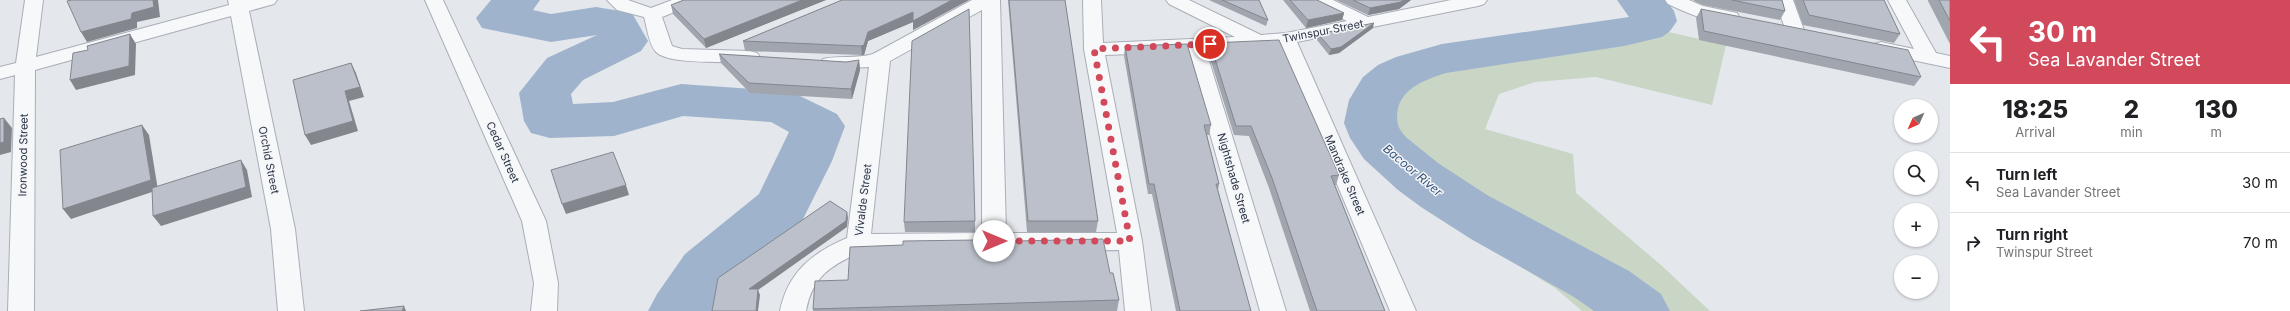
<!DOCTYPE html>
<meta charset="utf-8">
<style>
body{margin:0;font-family:Inter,sans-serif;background:#f2f2f2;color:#202124;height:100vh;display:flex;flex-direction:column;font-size:15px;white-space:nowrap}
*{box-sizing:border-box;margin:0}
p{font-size:13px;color:#757577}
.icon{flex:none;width:22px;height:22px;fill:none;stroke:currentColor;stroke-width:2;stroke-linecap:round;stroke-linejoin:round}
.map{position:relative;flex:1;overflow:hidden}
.side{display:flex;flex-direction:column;background:#fff;width:340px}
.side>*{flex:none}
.guide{background:#d1495b;color:#fff;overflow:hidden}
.needle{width:26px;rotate:225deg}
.tools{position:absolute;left:1894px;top:99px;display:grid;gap:8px}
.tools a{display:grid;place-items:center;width:44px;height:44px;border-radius:50%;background:#fff;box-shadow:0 1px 3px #0004;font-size:20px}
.pin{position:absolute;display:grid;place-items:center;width:34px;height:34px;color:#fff;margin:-17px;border:2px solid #fff;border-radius:50%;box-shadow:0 1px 4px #0007}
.me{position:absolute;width:44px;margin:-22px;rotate:90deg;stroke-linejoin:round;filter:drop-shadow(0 0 3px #0008)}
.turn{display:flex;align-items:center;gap:14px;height:84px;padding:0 12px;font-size:18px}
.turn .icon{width:52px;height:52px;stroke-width:2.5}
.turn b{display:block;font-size:28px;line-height:34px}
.eta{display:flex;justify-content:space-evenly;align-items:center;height:68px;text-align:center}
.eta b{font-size:24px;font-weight:800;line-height:28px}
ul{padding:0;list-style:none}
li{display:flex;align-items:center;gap:12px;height:60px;padding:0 12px;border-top:1px solid #e0e0e0}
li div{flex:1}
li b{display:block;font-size:15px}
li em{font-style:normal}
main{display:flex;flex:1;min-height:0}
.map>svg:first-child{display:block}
</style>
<main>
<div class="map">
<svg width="1950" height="311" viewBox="0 0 1950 311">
<rect width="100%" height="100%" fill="#e4e7ec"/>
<path fill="#c9d6c5" d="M1618,0C1651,0 1654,0 1664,31L1726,45L1712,105L1596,77L1535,82L1499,94L1485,129L1573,154L1576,193L1661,265L1710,311H1582L1555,288L1440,217L1402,186L1366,146L1354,99L1372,74L1413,54L1632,23L1635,15Z"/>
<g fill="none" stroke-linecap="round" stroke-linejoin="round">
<path fill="#9fb4cc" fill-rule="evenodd" d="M491,0H540L533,10L551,14L596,7L632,13L648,41L641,51L583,80L571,94L573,104L613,102L681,84L782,91L800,96L837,114L845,126L832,161L802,221L729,286L713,311H648L657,294L685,254L759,194L789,132L771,122L683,116L614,136L550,138L531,133L524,121L519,93L547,58L597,35L551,42L482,28L476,18Z
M1617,0H1666L1674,11L1677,21L1670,31L1662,37L1624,46L1446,73C1424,80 1398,89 1397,116C1397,126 1400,131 1407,138L1438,163L1487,195L1629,271L1661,294L1670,311H1594L1574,297L1471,239L1421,207L1398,190L1364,159L1350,138L1344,123L1349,100L1363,77L1378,65L1396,57L1442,44L1629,17Z"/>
<defs>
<path id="street" d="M25,0H43L36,57L229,5L228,0H277L274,4L249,11L295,229L304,311H278L271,229L231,16L35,70L34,311H8L15,75L0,79V67L16,63Z
M425,0H443L546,221L558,283L557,311H531L534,283L522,221Z
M607,0H628L651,8L672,0H698L695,4L662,17L672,46L682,49L750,51L757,53L760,57L757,61L750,63C730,61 668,65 656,52C649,45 647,27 644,17L617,10Z
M972,0H1000L1006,233H1117L1084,49L1083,0H1101L1103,43L1235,37L1169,4L1166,0H1189L1261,35L1286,33L1347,21L1312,4L1309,0H1333L1368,17L1451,0H1487L1484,4L1478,6L1297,42L1416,311H1390L1279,45L1206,51L1286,311H1260L1187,52L1105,55L1142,241L1151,311H1125L1119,250L861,252C831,265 812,277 806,311H780C788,272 812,253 847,238L869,67L830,69L823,67L820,63L823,59C840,55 856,59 873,54ZM982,10V233L871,234L890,61Z
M1665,0H1689L1703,6L1737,13L1739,17L1737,21C1715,26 1687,13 1668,4Z
M1775,0H1793L1804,30L1801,34L1794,36L1787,34Z
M1888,0H1906L1936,53L1950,56V68L1874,52L1871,48L1874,44L1881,42L1914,49Z"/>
</defs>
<use href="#street" stroke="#a9aeb7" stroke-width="2"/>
<use href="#street" fill="#f7f8fa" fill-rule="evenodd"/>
</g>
<path fill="#a1a5ae" d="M683,0H826L706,48L673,14L671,5Z
M842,0H969L913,30V22L868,41L864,55H862L745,51L743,41Z
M1008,0H1065L1098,221L1096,232H1027Z
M1209,0H1259L1268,20L1266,26Z
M1283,0H1317L1344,13L1342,20L1306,28Z
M1336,0H1411L1399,9L1368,15Z
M1694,0H1782L1785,11L1780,20L1703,5L1694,1Z
M1794,0H1884L1900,34L1894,43L1803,25Z
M1928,0H1950V44L1928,1Z
M1701,9L1921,77L1914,86L1699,40L1696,18Z
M1373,28L1339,53L1329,55L1317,40L1318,34Z
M1210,43L1339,175L1336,185H1335L1385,311H1310L1269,188L1249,136L1234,135L1208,52Z
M1125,46L1211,125L1209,135H1207L1219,184L1218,190L1251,311H1176L1152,194H1148L1124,56Z
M719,54L846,62L859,60L860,70L852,99L750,93L721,63Z
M975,221V232H905L904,222Z
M976,242L1110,273L1119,300L1117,311H813V309L848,280Z"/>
<path fill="#83868d" d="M153,0H158L160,17L137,22V28L87,42L81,32L132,13Z
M802,0H826L706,48L704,39Z
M952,0H969L913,30V22L868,41L864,55H862L861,46L868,32L913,12Z
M1404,0H1411L1399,9L1368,15L1370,8Z
M1344,13L1342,20L1306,28L1308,20Z
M1374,23L1373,28L1339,53L1329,55L1331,49Z
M130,34L136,44L135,75L76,90L70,80Z
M859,60L860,70L852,99L851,89Z
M351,63L356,73L364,97L349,101L358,131L311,145L305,135L345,91Z
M4,118L12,128L11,152L0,155V143Z
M142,125L149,135L158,190L71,219L63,209Z
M241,160L247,170L252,197L161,226L153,216Z
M626,185L629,195L566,214L562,204Z
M847,212L848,218L847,227L758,290L760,295L758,311H756L749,289Z
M404,306L406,311H402Z"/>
<path fill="#bbc0ca" stroke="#83868d" d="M72,0H153L154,7L132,13L131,19L81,32L67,1Z
M684,0H802L704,39L671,5Z
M842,0H952L913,21V12L868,32L864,45L861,46L743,41Z
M1009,0H1065L1098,221H1028Z
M1222,0H1259L1268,20Z
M1290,0H1317L1344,13L1308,20Z
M1353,0H1404L1401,2L1370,8Z
M1732,0H1782L1785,11Z
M1803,0H1884L1900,34L1809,15Z
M1939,0H1950V21Z
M969,9L975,221L904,222L912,41Z
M1701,9L1908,50L1921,77L1704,31Z
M1374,23L1341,47L1331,49L1318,34Z
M130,34L129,66L70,80L73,53L88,50L87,46Z
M1279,40L1339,175L1331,176L1385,311H1317L1272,178L1251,126H1236L1210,43Z
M1187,44L1211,125H1204L1219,184H1216L1251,311H1180L1154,184H1149L1125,46Z
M719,54L846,62L859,60L851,89L749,83Z
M351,63L360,87L345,91L353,121L305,135L293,80Z
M4,118V142L0,143V119Z
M142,125L151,180L63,209L60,150Z
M613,152L626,185L562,204L551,170Z
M241,160L246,187L153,216L152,188Z
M830,201L847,212L846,221L749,289H758L756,311H712L718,278Z
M1103,239L1110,273H1113L1119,300L813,309L815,281L848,280L850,247L903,245V241L976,240V242Z
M404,306L402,311H360Z"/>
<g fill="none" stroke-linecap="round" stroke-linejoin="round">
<path stroke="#d1495b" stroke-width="7" stroke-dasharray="0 12.6" d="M994,241H1130L1094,49L1210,44"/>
</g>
<g text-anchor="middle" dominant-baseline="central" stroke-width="3" stroke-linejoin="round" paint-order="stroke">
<g font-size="11" fill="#2b3445" stroke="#f4f6f9">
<text transform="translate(1323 31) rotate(-11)">Twinspur Street</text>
<text transform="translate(503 152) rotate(66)">Cedar Street</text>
<text transform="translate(23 155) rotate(-89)">Ironwood Street</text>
<text transform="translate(269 160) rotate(79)">Orchid Street</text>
<text transform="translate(1345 175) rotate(67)">Mandrake Street</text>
<text transform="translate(1234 178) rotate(74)">Nightshade Street</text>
<text transform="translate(863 200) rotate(-83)">Vivalde Street</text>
</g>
<g font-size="12" font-style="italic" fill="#34527a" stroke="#f4f6f9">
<text transform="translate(1413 170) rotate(40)">Bacoor River</text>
</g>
</g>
</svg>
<div class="tools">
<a><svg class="needle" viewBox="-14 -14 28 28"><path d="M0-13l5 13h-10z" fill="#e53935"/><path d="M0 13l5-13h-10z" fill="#757577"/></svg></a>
<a><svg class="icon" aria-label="search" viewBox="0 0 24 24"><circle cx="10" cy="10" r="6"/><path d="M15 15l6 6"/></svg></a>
<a>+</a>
<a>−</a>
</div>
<div class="pin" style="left:1210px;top:44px;background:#d93025"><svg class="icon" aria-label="arrive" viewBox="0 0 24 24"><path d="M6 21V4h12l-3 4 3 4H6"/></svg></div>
<svg class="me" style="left:994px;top:241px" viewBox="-20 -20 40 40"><circle r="19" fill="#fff"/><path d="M0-13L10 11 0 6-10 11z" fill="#d1495b"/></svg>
</div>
<section class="side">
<div class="guide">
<div class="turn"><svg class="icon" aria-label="left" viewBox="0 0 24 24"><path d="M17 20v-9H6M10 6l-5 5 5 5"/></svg><div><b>30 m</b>Sea Lavander Street</div></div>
</div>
<div class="eta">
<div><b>18:25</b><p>Arrival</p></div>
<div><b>2</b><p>min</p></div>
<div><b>130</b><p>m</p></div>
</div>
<ul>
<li><svg class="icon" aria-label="left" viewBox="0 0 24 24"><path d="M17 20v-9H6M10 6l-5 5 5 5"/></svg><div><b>Turn left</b><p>Sea Lavander Street</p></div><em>30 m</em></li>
<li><svg class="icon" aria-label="right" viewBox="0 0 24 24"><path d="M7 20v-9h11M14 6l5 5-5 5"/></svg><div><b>Turn right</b><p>Twinspur Street</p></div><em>70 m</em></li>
</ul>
</section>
</main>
